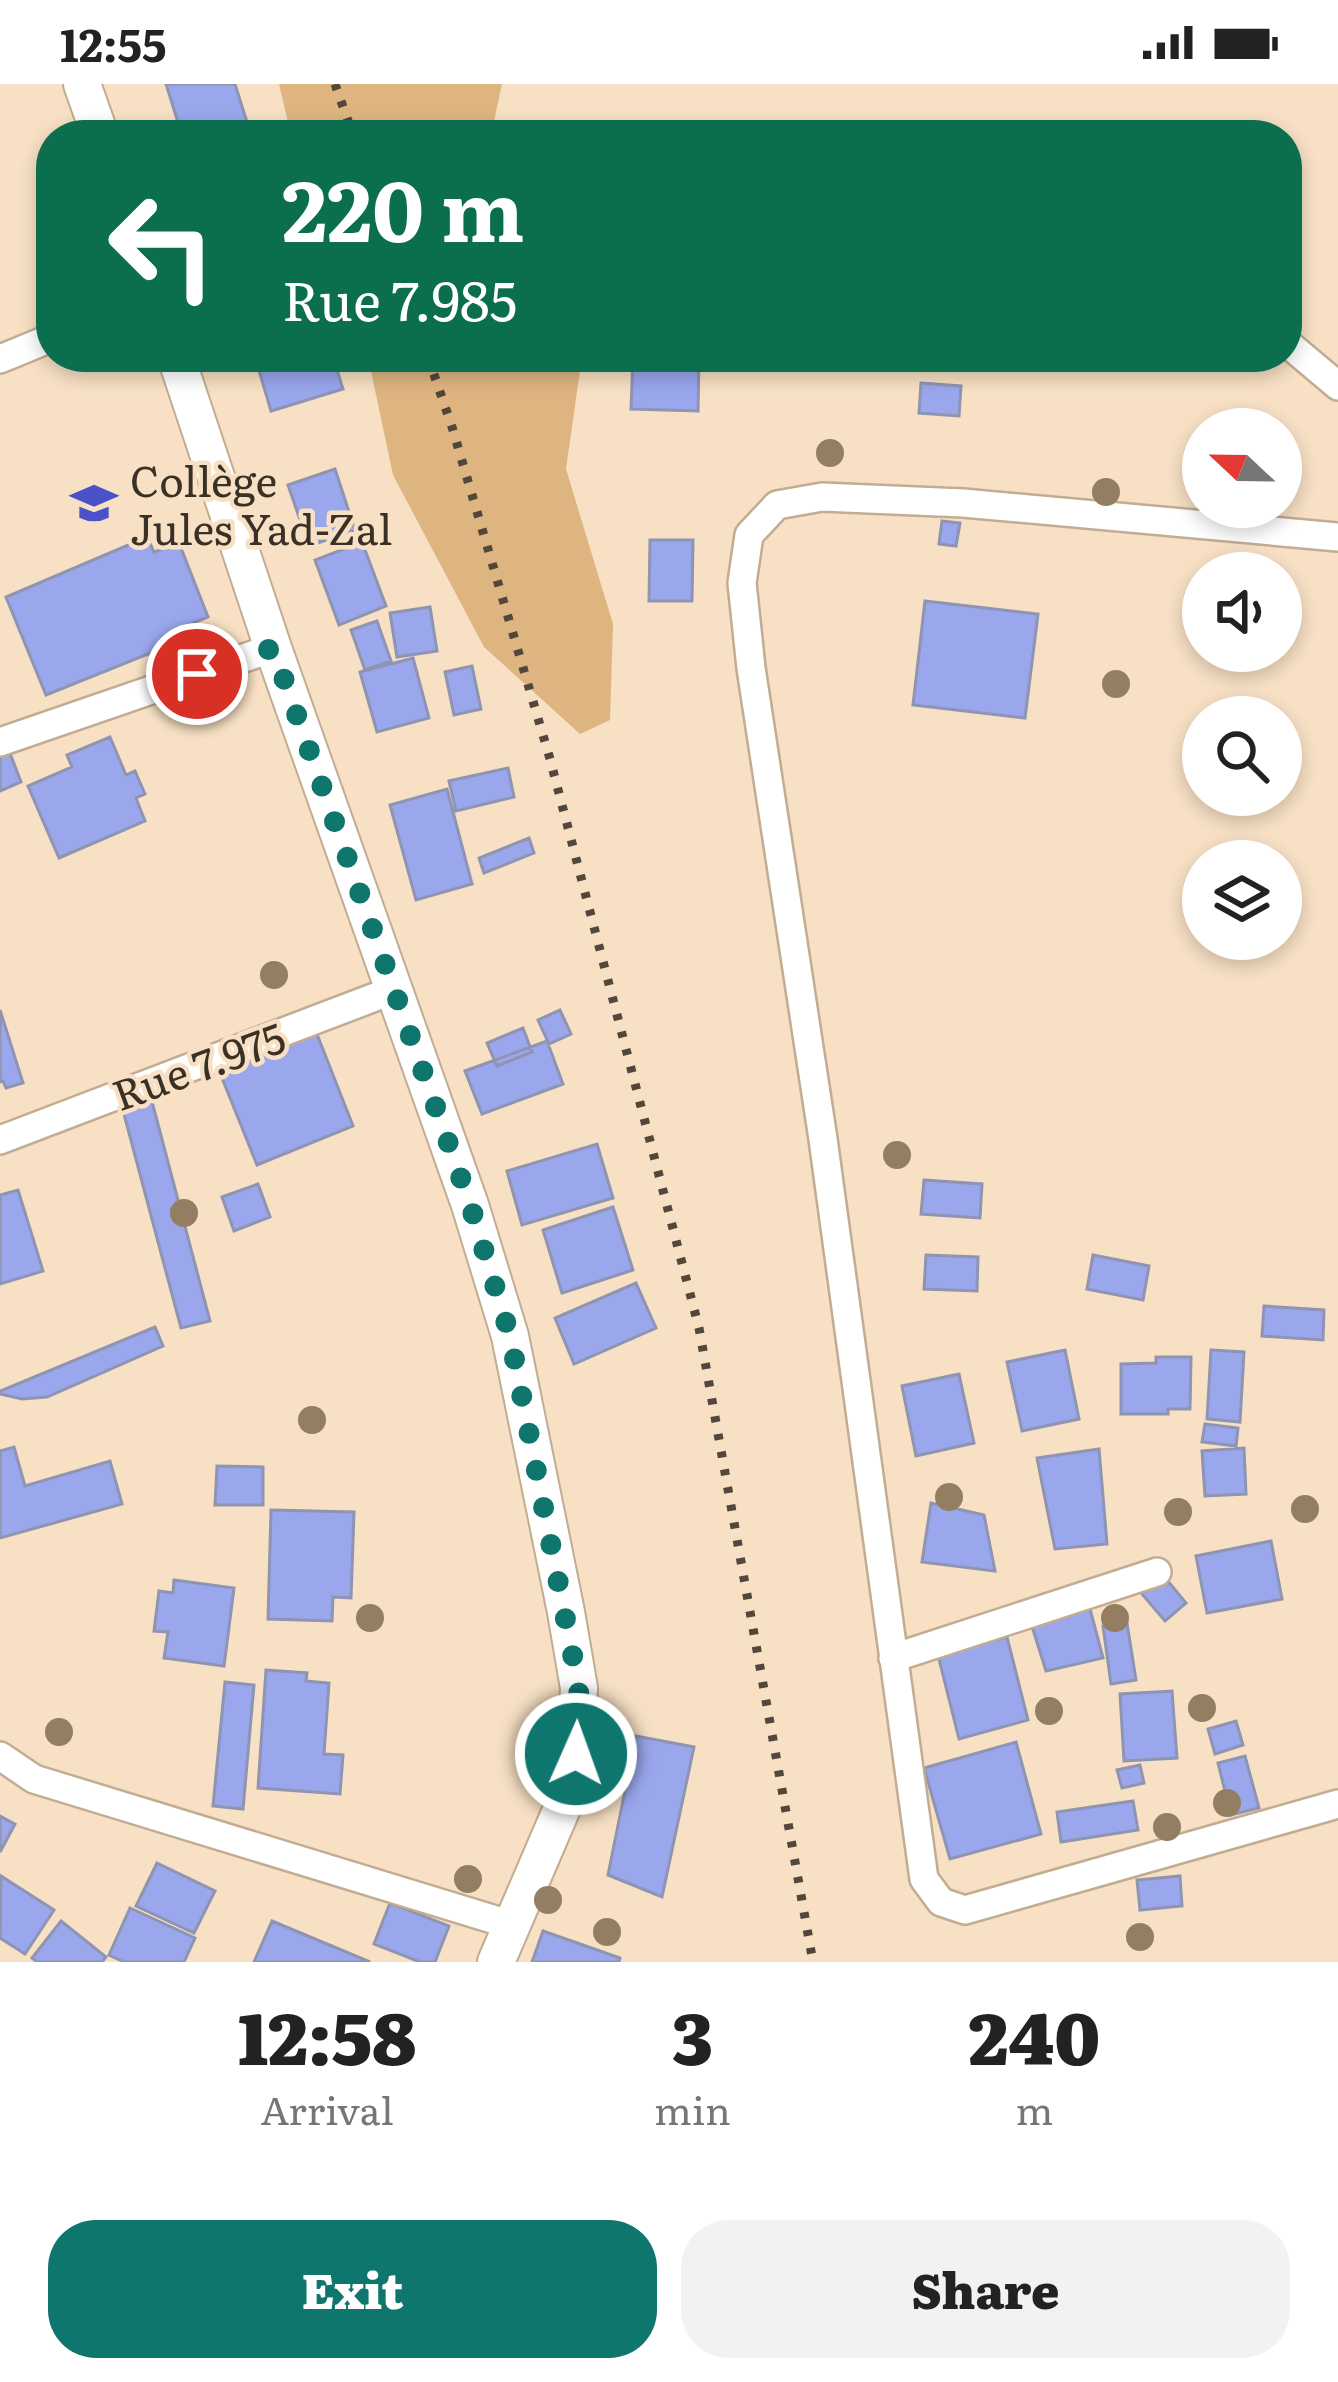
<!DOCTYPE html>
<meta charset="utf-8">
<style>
body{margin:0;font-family:Literata,serif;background:#f2f2f2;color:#222;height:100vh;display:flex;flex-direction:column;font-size:45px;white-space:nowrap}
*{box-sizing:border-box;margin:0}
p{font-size:39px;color:#767676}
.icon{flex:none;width:66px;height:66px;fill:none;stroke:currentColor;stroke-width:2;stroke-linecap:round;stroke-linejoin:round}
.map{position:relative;height:1878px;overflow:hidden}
.drawer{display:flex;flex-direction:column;background:#fff;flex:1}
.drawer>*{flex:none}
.banner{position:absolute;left:36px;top:36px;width:1266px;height:252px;border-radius:48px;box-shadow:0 6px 18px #0003;background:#0b6e4f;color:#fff;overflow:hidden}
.needle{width:78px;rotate:292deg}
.fabs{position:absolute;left:1182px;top:324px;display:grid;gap:24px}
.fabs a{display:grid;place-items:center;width:120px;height:120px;border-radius:50%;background:#fff;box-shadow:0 6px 18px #0003;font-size:60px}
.pin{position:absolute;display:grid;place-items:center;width:102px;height:102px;color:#fff;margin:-51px;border:6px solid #fff;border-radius:50%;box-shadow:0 3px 12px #0007}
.me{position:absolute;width:132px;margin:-66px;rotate:2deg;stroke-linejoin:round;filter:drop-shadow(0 0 9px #0008)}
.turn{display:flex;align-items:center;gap:42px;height:252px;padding:0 48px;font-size:54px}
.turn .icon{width:156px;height:156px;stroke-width:2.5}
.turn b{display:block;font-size:84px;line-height:102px}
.eta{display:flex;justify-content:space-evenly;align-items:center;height:204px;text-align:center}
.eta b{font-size:72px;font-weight:800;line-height:84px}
.cta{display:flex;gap:24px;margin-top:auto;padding:24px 48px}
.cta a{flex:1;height:138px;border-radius:48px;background:#0f766e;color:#fff;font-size:48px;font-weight:800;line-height:138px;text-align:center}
.cta a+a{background:#f2f2f2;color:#222}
.status{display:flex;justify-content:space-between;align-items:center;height:84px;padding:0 60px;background:#fff;direction:ltr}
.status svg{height:33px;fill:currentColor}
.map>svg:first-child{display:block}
</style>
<div class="status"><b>12:55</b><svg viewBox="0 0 49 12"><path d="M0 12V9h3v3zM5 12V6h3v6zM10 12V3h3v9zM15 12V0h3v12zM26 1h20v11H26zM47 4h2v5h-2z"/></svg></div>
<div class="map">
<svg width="1338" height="1878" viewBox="0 0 1338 1878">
<rect width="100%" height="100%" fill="#f7e0c4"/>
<path fill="#deb581" d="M279,0H502L491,51H291Z
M368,273H582L566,385L613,540L610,636L580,650L484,563L393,391Z"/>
<path fill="#9aa7ed" stroke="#8e94b2" stroke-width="3" d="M166,0H235L251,51H182Z
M265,273H333L343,305L271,327L256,276Z
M633,273H699L698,327L631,325Z
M704,273H719L717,285L703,281Z
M921,299L961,302L959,332L919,329Z
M335,385L355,446L309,462L288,401Z
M942,437L960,439L956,462L939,460Z
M147,453L154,468L179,459L208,533L183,543L188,554L46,611L6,513Z
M650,456H693L692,517H649Z
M362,458L386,522L339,541L315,476Z
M925,517L1038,530L1025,634L913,621Z
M430,523L437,567L397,573L390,529Z
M377,537L391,577L365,586L351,546Z
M413,574L429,634L377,648L360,588Z
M472,582L481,625L454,631L445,588Z
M110,653L126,691L135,687L145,710L136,714L145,737L59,774L28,702L72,683L67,671Z
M8,664L21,698L0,707V668Z
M508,684L514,713L456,727L449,697Z
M447,705L472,800L416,816L390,721Z
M529,754L534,769L484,789L479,774Z
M0,926L23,999L6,1004L3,997L0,998Z
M560,926L571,950L549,960L538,936Z
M313,940L353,1042L257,1081L216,979Z
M523,944L532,968L497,982L487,959Z
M547,957L563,1000L482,1030L465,987Z
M150,1010L210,1237L181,1244L121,1019Z
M597,1060L613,1114L522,1141L507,1087Z
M924,1096L982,1100L980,1134L921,1130Z
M258,1100L270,1133L234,1147L222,1113Z
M18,1106L43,1187L0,1200V1111Z
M613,1123L633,1186L562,1209L543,1146Z
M926,1171L978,1173L977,1207L924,1205Z
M1093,1171L1149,1182L1143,1216L1087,1205Z
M636,1199L656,1244L574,1280L555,1234Z
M1264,1222L1324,1226L1323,1256L1262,1252Z
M155,1243L163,1262L47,1313L22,1315L0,1310V1307Z
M1065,1266L1079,1335L1022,1347L1007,1278Z
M1211,1266L1244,1268L1240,1338L1207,1335Z
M1156,1273H1191L1190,1325H1168V1330H1121V1280L1156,1279Z
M959,1290L974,1359L916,1372L902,1302Z
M1205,1340L1238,1344L1236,1362L1202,1358Z
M14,1363L25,1402L110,1377L122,1420L0,1454V1367Z
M1244,1364L1246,1410L1205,1412L1202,1367Z
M1099,1365L1107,1460L1055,1465L1037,1374Z
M217,1382L263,1383V1421H215Z
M931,1419L984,1431L995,1487L922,1478Z
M271,1426L354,1428L351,1514L333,1513L332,1537L268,1535Z
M1271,1457L1282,1515L1207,1529L1196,1472Z
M1158,1485L1186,1519L1165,1537L1136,1503Z
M174,1496L234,1504L224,1582L164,1574L168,1548L154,1547L159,1507L173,1509Z
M1089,1521L1103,1574L1046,1587L1030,1536Z
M1127,1539L1136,1596L1111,1600L1103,1542Z
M1007,1553L1028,1636L959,1655L938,1571Z
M266,1586L307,1589L306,1597L329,1599L324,1670L343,1671L340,1710L258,1704Z
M225,1598L254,1601L243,1725L213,1722Z
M1172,1607L1177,1674L1124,1677L1120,1610Z
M1236,1637L1243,1661L1215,1670L1208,1645Z
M636,1652L694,1663L662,1813L608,1791Z
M1016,1658L1041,1750L950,1775L924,1684Z
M1245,1672L1259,1724L1231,1731L1218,1679Z
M1140,1681L1144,1699L1122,1704L1117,1686Z
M1133,1717L1138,1746L1061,1758L1057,1728Z
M0,1732L15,1740L0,1768Z
M157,1779L215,1807L194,1849L136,1822Z
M1,1792L54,1826L25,1870L0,1854Z
M1180,1792L1182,1822L1140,1826L1137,1796Z
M390,1819L449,1842L435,1878H420L374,1860Z
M130,1824L195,1854L184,1878H124L109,1871Z
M61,1837L106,1873L102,1878H37L32,1874Z
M272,1837L370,1878H254Z
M543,1847L620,1874L619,1878H532Z"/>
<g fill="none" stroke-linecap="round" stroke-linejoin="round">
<defs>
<path id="minor" d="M1287,259L1338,302
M0,275L51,254
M1338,453L963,419L822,413L777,421L749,451L742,499L751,584L823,1055L924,1795L941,1818L965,1826L1338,1720
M0,658L273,564
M0,1056L396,905
M893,1574L1157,1488
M0,1672L34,1695L512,1841"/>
<path id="tertiary" d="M82,0L100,51
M176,273L273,564L470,1121L510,1252L566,1528L579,1604L576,1670L563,1722L496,1878"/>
</defs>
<use href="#minor" stroke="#c2ac92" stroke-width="32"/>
<use href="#tertiary" stroke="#c2ac92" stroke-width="40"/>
<use href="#minor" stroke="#fff" stroke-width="27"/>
<use href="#tertiary" stroke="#fff" stroke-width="36"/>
<path stroke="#52473b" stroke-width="9" stroke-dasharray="6 12" stroke-linecap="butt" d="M335,0L353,51
M428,273L452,343L550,675L699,1244L813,1878"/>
</g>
<g fill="#937e61">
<circle cx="830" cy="369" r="14"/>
<circle cx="1106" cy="408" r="14"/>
<circle cx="1116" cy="600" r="14"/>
<circle cx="274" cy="891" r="14"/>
<circle cx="897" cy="1071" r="14"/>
<circle cx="184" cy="1129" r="14"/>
<circle cx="312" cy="1336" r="14"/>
<circle cx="949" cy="1413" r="14"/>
<circle cx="1305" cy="1425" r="14"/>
<circle cx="1178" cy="1428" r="14"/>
<circle cx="370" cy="1534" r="14"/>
<circle cx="1115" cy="1534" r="14"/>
<circle cx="1202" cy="1624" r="14"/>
<circle cx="1049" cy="1627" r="14"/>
<circle cx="59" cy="1648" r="14"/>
<circle cx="1227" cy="1719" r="14"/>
<circle cx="1167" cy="1743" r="14"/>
<circle cx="468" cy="1795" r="14"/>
<circle cx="548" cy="1816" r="14"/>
<circle cx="607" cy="1848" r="14"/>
<circle cx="1140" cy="1853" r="14"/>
</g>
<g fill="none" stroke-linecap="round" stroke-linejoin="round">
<path stroke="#0f766e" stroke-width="21" stroke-dasharray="0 37.8" d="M197,590L273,564L470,1120L510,1252L579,1604L576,1670"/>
</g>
<defs>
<symbol id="school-bare" viewBox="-9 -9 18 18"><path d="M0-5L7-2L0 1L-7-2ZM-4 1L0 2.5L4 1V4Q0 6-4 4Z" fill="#4b51c7" stroke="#f7e0c4" stroke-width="2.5" paint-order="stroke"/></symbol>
</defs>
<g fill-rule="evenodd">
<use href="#school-bare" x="61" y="386" width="66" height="66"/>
</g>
<g text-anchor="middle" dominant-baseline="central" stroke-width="9" stroke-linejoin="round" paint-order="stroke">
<g font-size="42" fill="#393026" stroke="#f7e0c4" text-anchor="start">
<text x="130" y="395">Collège<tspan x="130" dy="48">Jules Yad-Zal</tspan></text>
</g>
<g font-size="42" fill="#393026" stroke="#f7e0c4">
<text transform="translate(198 980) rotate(-20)">Rue 7.975</text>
</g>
</g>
</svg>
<div class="fabs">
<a><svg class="needle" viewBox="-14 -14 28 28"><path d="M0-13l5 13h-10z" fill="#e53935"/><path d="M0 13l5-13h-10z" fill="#767676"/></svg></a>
<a><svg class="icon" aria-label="sound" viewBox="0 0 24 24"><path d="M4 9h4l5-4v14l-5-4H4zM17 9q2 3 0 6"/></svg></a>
<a><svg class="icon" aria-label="search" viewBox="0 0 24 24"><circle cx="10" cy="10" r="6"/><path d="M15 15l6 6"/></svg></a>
<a><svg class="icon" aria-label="layers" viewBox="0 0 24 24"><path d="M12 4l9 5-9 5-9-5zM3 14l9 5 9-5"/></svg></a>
</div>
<div class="pin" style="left:197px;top:590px;background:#d93025"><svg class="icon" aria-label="arrive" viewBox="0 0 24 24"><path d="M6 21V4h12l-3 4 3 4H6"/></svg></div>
<svg class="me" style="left:576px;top:1670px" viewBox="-20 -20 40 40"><circle r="17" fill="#0f766e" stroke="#fff" stroke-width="3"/><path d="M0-11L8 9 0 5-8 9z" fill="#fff"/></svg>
<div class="banner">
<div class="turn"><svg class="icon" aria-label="left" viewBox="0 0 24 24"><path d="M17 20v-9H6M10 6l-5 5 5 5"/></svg><div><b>220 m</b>Rue 7.985</div></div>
</div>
</div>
<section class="drawer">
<div class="eta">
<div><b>12:58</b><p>Arrival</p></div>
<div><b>3</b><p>min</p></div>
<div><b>240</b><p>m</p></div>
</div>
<div class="cta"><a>Exit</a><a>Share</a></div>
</section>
